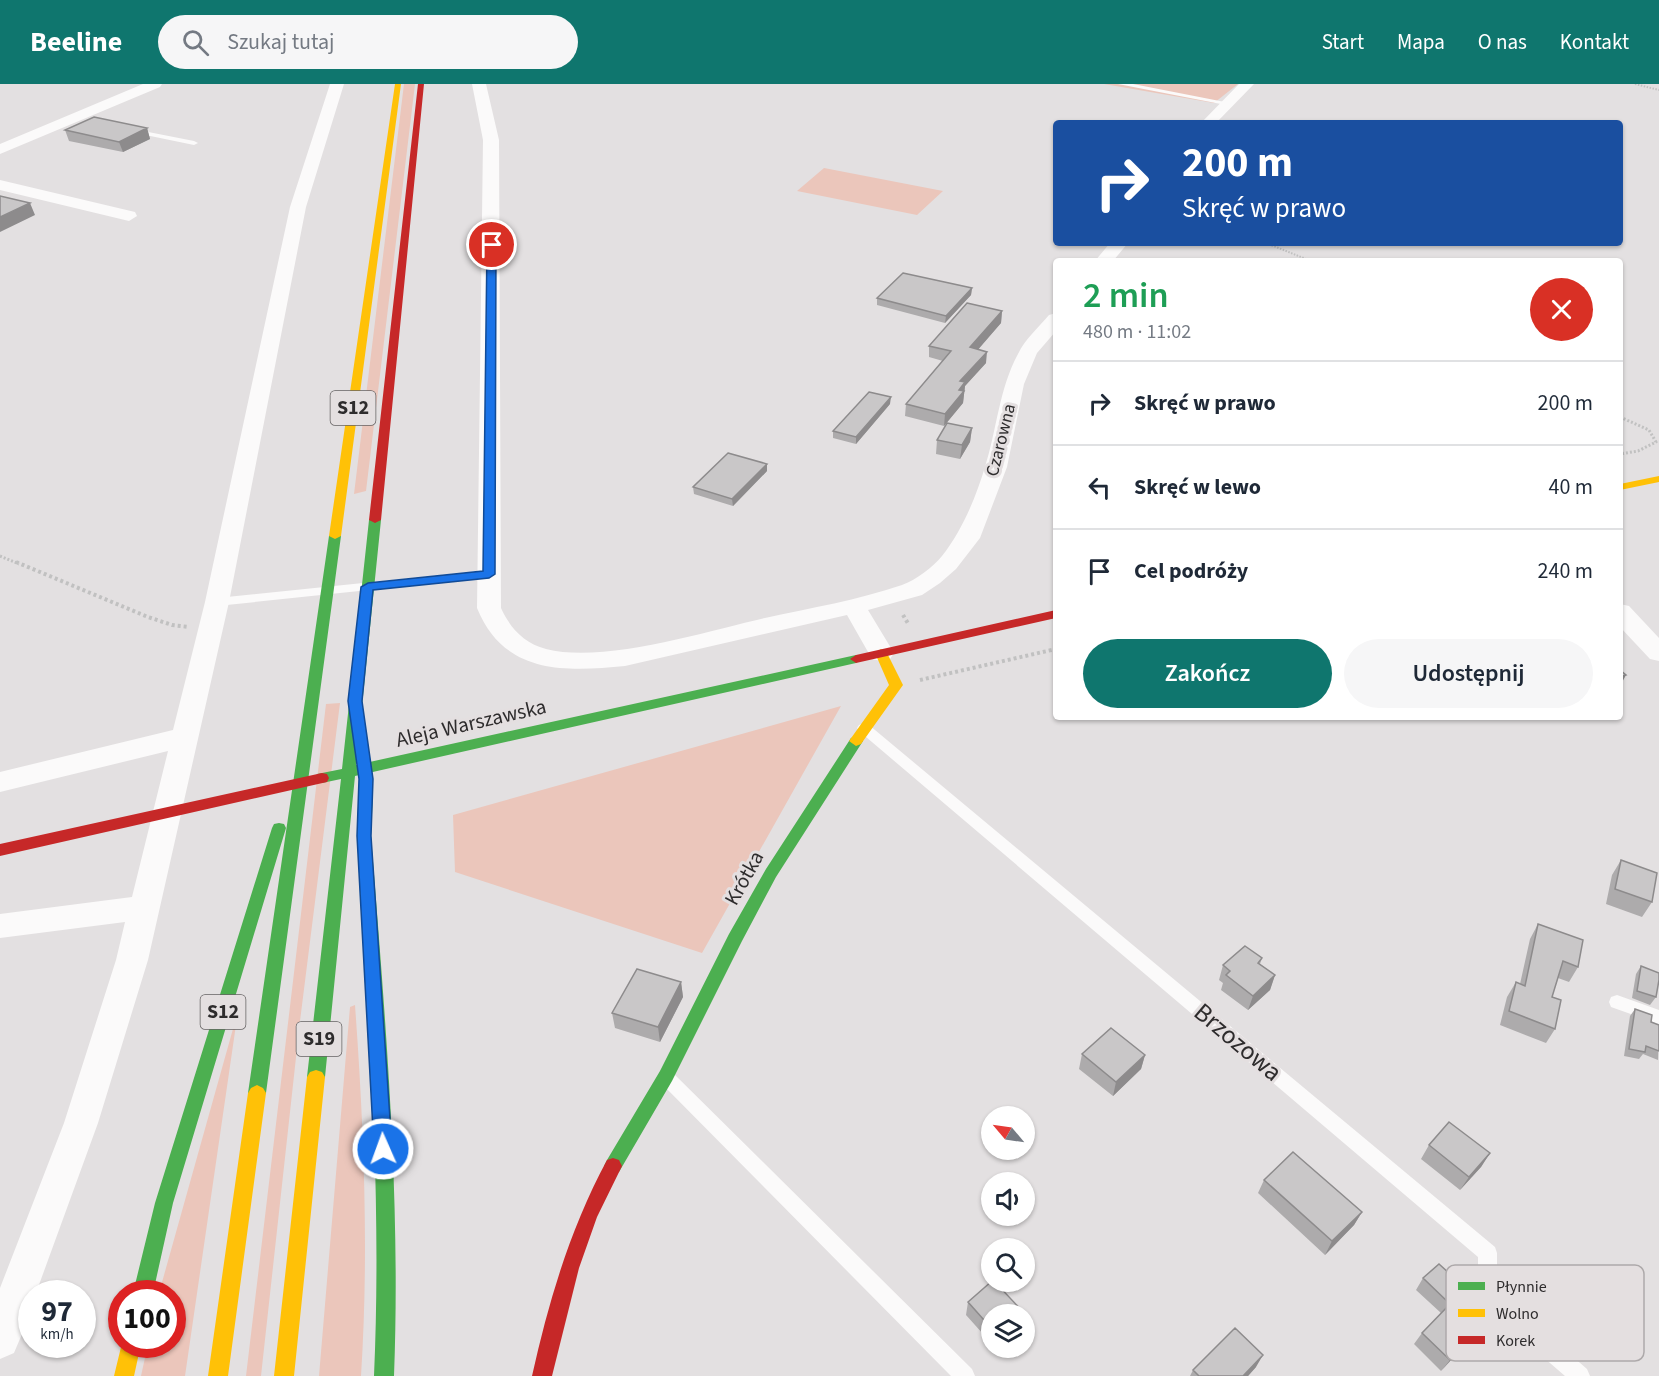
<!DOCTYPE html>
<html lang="pl">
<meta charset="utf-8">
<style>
body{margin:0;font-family:"Source Sans 3",sans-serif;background:#f6f6f7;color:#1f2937;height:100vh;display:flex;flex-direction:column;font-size:22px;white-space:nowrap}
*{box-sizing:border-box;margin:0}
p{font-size:20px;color:#747a83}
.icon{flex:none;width:33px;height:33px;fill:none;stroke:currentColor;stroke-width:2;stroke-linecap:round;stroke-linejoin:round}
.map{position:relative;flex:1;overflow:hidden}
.sheet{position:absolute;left:1053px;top:174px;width:570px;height:462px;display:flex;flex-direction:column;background:#fff;border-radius:6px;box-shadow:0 2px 4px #0004}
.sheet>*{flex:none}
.banner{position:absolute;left:1053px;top:36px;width:570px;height:126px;border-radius:6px;box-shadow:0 2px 4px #0004;background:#1a4fa0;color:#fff;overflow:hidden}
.needle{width:39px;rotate:299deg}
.fabs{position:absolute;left:981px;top:1022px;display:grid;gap:12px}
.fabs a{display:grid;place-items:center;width:54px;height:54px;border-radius:50%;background:#fff;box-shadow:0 2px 4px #0004;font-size:30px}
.speed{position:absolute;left:18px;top:1196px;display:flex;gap:12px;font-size:30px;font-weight:700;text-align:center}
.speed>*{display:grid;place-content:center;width:78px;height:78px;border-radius:50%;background:#fff;box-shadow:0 2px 4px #0004;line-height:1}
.speed small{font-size:15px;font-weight:400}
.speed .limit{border:9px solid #d22;background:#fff;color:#111}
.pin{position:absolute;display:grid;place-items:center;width:51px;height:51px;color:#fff;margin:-26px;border:3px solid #fff;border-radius:50%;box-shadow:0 2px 6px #0007}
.me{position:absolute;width:66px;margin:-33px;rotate:358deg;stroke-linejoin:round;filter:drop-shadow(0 0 4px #0008)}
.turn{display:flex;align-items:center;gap:21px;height:126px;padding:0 30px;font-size:27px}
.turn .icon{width:78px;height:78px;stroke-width:2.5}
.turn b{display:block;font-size:42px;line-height:51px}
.round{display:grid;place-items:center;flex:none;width:63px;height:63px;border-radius:32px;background:#f6f6f7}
.overview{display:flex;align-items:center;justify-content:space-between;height:102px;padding:0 30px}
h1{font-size:36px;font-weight:600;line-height:45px;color:#1e9e55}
.button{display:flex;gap:12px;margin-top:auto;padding:12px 30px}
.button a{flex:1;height:69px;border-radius:36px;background:#0f766e;color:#fff;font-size:24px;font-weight:600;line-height:69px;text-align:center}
.button a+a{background:#f6f6f7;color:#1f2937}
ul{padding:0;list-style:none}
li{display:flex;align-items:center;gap:18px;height:84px;padding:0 30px;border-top:2px solid #e0e1e3}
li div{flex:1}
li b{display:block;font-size:22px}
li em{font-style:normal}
header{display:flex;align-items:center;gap:36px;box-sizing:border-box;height:84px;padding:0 30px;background:#0f766e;color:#fff}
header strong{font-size:28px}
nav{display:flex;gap:33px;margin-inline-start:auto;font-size:21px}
.search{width:420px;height:54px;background:#f6f6f7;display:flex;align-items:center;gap:15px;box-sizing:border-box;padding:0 21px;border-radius:33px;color:#747a83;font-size:22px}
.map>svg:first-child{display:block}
</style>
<header>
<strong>Beeline</strong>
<div class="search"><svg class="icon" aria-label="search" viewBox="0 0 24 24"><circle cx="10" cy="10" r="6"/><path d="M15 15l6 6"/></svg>Szukaj tutaj</div>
<nav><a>Start</a><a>Mapa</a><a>O nas</a><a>Kontakt</a></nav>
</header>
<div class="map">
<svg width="1659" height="1292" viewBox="0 0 1659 1292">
<rect width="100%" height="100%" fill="#e3e0e1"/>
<path fill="#ebc6bb" d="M404,0H415L366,407L354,410Z
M1104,0H1238L1214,19Z
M824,84L943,107L917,131L797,107Z
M340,619L300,937L261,1292H246L326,620Z
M841,622L702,869L455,788L453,731Z
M355,921C364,1045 369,1168 361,1292H319L350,923Z
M238,927L185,1292H141L148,1260H172V1209H159Z"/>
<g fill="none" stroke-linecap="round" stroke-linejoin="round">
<path stroke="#c1c1c1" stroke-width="2" stroke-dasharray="1.5 1.5" stroke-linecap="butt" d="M1635,0L1659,6
M1266,159L1311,177"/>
<path stroke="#c1c1c1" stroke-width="3" stroke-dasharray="2 2" stroke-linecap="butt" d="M1620,333L1649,346L1656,358L1638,367L1620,370
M0,472L19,480"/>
<path stroke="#c1c1c1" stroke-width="4" stroke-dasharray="3 3" stroke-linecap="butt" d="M16,478L148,533L172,541L189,543
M903,531L909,541
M920,596L1056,565"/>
<path fill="#fbfafa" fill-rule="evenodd" d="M1118,0H1133L1230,19L1226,21Z
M128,44L194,57L198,59L194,61L131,48L127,46Z
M489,486L493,487L495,490L493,493L217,522L211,518L217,514Z
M864,639L869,641L1495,1163L1497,1169V1188L1511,1219L1587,1285L1590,1292H1565L1497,1233L1478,1188V1173L859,647L857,644L859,641Z
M1617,911L1659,926V940L1611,923L1609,918L1611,913Z
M667,987L673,989L972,1285L975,1292H951L661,999L658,994L661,989Z"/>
<path fill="#fbfafa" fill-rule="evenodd" d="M143,0H162L160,3L0,70V60Z
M330,0H344L306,123L229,518L148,876L98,1039L36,1209H32C32,1230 22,1250 14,1269L0,1275V1204L64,1039L116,876L125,838L0,854V830L132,813L168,667L0,708V688L173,646L205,518L290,123Z
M472,0H486L499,56L501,524C510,544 524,559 546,565C604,580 707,547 765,534C811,524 858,516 902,501C916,496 933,483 942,472C962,447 976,413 985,383C997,345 999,305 1018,270C1025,255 1039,243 1049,231L1056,229V247L1037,269L1024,300L1007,383L980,454L956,485L940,499L922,511L868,526L894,569L890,575L881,577L872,575L847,531L625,582C563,588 504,590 477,524L483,56Z
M1239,0H1254L1216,39H1201Z
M0,96L135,128L137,132L129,137L0,106Z
M1110,159H1128L1113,177H1095Z
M1620,520L1629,522L1659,554V577L1650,575L1620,543Z"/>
<path fill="#4caf50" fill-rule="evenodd" d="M375,433L381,436L356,681L856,571L862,575L856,579L355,692L325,993L322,998L316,1000L310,998L307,993L341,695L322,699L317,698L315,694L317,690L342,685L369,436Z
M335,449L341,452L266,1009L263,1014L257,1017L251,1014L248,1009L329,452Z
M856,652L863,657L776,793L742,857L672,997L619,1088L613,1090L607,1088L604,1082L607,1076L660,987L729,850L766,785L851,654Z
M366,703L371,704L373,708L371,752C385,932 401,1111 394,1292H374C382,1111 369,932 357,752L359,708L361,704Z
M279,739L284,740L286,744L173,1119L153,1209H133L155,1119L272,744L274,740Z"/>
<path fill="#ffc107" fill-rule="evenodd" d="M395,0H401L341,452L335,455L329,452Z
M1659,392V398L1620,406V400Z
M881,565L887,569L903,601L861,660L856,662L849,657L889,601L875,569Z
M316,986L322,988L325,993L294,1292H274L307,993L310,988Z
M257,1001L263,1004L266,1009L228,1292H208L248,1009L251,1004Z
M122,1259L141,1260L134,1292H114Z"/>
<path fill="#c62828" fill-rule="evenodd" d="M418,0H424L381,436L375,439L369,436Z
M1056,526V534L856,579L850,575L856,571Z
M322,689L327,690L329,694L327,698L0,772V760Z
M613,1074L619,1076L622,1082L597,1133L579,1184L552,1292H532C549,1216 570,1145 607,1076Z"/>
</g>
<path fill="#adabac" d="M147,44L150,55L123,68L69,57L65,46Z
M972,204L971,211L945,239L877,221V214Z
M1002,227L1001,239L978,265L986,279L965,302L963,319L944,342L905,332L906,320L943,277L929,273V262Z
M890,320L856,360L833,354V347Z
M972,344L970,358L960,375L936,370L937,356Z
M767,387L733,422L694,410L693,403Z
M1621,776L1652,818L1642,833L1606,820L1612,791Z
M1538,840L1578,883L1569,898L1558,894L1552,913L1555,945L1546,959L1500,941L1507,913L1516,898L1520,900L1530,855Z
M1262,874L1260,880L1275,891L1270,906L1248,926L1221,906L1223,899L1219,896L1223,881Z
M1641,882L1656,913L1650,921L1632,914L1636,890Z
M681,898L683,913L660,958L615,944L612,929Z
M1635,925L1651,938L1659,941L1658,976L1643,970L1639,975L1624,972L1630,932Z
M1082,970L1145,971L1141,985L1113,1012L1079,985Z
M1429,1061L1490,1069L1481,1083L1460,1106L1421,1075Z
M1264,1096L1362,1128L1354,1141L1325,1171L1258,1109Z
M1423,1194L1493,1229L1484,1240L1441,1287L1414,1260L1422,1249L1441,1229L1416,1206Z
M968,1218L992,1230V1260L966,1231Z
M1256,1283L1248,1292H1190L1193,1286Z"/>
<path fill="#8d8b8c" d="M147,44L150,55L123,68L119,58Z
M30,119L35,131L0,148V133Z
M972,204L971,211L945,239L946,232Z
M1002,227L1001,239L970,275V263Z
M987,268L986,279L965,302L963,319L944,342L945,330L960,297Z
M891,313L890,320L856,360V353Z
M972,344L970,358L960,375L962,361Z
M767,380V387L733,422L732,415Z
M1626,591L1620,602V593Z
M1275,891L1270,906L1248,926L1253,912Z
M681,898L683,913L660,958L658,943Z
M1145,971L1141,985L1113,1012L1116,998Z
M1490,1069L1481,1083L1460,1106L1469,1093Z
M1362,1128L1354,1141L1325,1171L1332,1157Z
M1493,1229L1484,1240L1441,1287L1450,1276Z
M1263,1271L1256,1283L1248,1292H1243Z"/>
<path fill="#c9c7c8" stroke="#8d8b8c" stroke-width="1.5" d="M94,33L147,44L119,58L65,46Z
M0,112L30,119L0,133Z
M903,189L972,204L946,232L877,214Z
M967,219L1002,227L970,263L987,268L960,297L965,298L959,306L964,307L945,330L906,320L951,267L929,262Z
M869,308L891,313L856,353L833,347Z
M947,339L972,344L962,361L937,356Z
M728,369L767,380L732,415L693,403Z
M1620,586L1626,591L1620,593Z
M1621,776L1657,789L1652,818L1615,805Z
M1538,840L1583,856L1578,883L1563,877L1552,913L1561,916L1555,945L1509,927L1516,898L1525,902Z
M1245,862L1262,874L1258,879L1275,891L1253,912L1226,891L1230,887L1223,881Z
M1641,882L1659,889V896L1656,913L1637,907Z
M637,885L681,898L658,943L612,929Z
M1635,925L1652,931L1651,938L1659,941V967L1646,962L1645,968L1629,965Z
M1111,944L1145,971L1116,998L1082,970Z
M1449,1038L1490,1069L1469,1093L1429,1061Z
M1293,1068L1362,1128L1332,1157L1264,1096Z
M1439,1180L1493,1229L1450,1276L1422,1249L1450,1220L1423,1194Z
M992,1197H994L1026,1231L1024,1233V1230H992V1245L968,1218Z
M1235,1244L1263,1271L1243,1292H1199L1193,1286Z"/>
<path fill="#1a73e8" stroke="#114b97" stroke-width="1.5" d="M492,158L496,161L495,490L489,494L373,506L362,617L373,695L371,752L392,1065L389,1071L383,1073L377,1071L374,1065L357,752L359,695L348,617L361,503L368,499L483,487L487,161Z"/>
<g text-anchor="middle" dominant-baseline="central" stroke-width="6" stroke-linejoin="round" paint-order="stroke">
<g font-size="18" fill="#2e2c2d" stroke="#e4dfe0">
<text transform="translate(1001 356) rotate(-76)">Czarowna</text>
</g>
<g fill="#e4dfe0" stroke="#656263" stroke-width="1.5">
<rect x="330.5" y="307" width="45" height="34" rx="4.5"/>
<rect x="200.5" y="911" width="45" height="34" rx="4.5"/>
<rect x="296.5" y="938" width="45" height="34" rx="4.5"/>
</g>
<g font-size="20" font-weight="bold" fill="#2e2c2d">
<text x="353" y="324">S12</text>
<text x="223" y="928">S12</text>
<text x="319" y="955">S19</text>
</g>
<g font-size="21" fill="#2e2c2d" stroke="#e4dfe0">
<text transform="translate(471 639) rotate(-13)">Aleja Warszawska</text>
<text transform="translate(744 794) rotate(-61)">Krótka</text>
</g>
<g font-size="26" fill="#2e2c2d" stroke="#e4dfe0">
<text transform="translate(1238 958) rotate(40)">Brzozowa</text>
</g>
</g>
<rect x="1446" y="1181" width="198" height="96" rx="9" fill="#e4dfe0" stroke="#ada9aa" stroke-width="1.5"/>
<rect x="1458" y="1198" width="27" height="8" fill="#4caf50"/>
<rect x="1458" y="1225" width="27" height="8" fill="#ffc107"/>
<rect x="1458" y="1252" width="27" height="8" fill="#c62828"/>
<g font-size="16" fill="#2e2c2d">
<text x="1496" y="1208">Płynnie</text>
<text x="1496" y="1235">Wolno</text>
<text x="1496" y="1262">Korek</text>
</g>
</svg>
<div class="fabs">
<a><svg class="needle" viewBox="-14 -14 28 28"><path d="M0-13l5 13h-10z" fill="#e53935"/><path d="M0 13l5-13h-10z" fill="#747a83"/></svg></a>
<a><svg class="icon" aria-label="sound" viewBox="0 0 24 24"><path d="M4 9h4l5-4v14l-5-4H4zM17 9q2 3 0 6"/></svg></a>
<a><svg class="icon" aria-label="search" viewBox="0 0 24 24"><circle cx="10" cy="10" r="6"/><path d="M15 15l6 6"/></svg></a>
<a><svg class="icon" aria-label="layers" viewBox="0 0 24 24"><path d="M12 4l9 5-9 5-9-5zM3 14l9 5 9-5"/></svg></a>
</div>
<div class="speed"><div>97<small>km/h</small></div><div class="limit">100</div></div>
<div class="pin" style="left:492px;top:161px;background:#d93025"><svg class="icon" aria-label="arrive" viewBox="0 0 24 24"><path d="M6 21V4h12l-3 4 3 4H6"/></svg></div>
<svg class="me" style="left:383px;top:1065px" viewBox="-20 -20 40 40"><circle r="17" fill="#1a73e8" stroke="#fff" stroke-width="3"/><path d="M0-11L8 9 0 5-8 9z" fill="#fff"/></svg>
<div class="banner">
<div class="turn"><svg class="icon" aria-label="right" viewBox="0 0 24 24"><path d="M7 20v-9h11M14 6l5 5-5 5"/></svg><div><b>200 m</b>Skręć w prawo</div></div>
</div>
<section class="sheet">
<div class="overview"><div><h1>2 min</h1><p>480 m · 11:02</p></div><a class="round" style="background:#d93025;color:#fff"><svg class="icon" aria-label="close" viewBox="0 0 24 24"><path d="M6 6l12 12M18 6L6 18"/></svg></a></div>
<ul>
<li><svg class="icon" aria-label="right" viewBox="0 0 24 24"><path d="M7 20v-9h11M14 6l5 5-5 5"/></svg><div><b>Skręć w prawo</b></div><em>200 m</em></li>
<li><svg class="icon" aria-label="left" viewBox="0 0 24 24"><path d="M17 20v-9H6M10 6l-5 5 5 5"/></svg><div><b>Skręć w lewo</b></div><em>40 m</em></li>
<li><svg class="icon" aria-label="arrive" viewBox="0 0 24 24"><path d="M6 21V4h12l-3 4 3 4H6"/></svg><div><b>Cel podróży</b></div><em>240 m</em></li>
</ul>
<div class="button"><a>Zakończ</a><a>Udostępnij</a></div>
</section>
</div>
